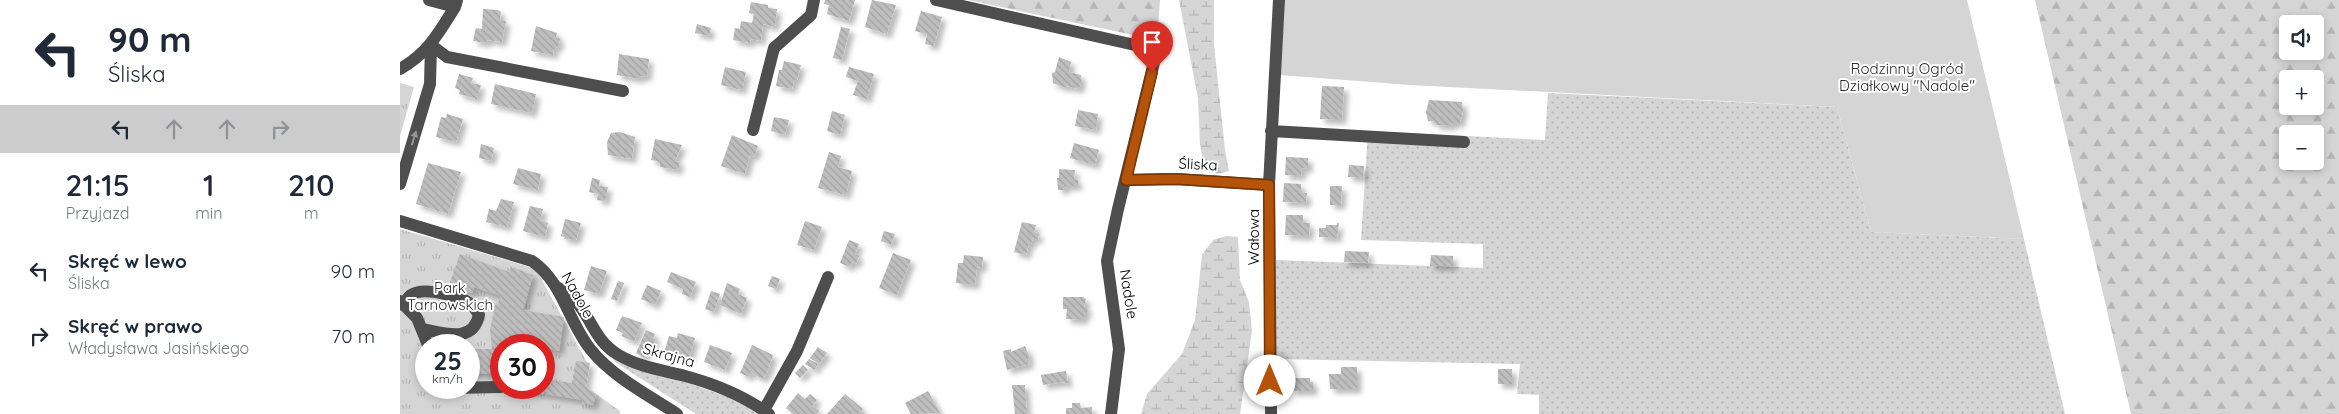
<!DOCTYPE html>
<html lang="pl">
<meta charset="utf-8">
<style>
body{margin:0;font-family:Quicksand,sans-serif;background:#f6f6f7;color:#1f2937;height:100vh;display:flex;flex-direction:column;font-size:19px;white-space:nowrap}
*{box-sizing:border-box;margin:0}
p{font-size:16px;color:#747a83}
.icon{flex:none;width:28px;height:28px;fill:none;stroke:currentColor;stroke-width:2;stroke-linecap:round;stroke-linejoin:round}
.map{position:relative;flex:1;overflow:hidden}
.drawer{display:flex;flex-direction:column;background:#fff;width:400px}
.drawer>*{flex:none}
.banner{background:#fff;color:#1f2937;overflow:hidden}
.tools{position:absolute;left:1879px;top:15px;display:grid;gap:10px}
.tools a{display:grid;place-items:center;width:45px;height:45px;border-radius:5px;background:#fff;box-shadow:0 2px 8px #0003;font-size:25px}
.speed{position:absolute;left:15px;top:334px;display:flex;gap:10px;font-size:25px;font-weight:700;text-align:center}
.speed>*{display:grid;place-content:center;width:65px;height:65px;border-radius:50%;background:#fff;box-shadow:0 2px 8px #0003;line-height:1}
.speed small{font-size:12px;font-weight:400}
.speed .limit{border:8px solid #d22;background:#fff;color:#111}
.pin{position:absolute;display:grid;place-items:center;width:42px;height:42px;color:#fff;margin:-51px -21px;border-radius:50% 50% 50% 0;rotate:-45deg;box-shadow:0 0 5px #0007}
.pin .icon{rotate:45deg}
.me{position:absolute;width:55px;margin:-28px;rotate:0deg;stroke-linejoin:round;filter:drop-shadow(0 0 4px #0008)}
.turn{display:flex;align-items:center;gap:18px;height:105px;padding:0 25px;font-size:22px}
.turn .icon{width:65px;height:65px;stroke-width:2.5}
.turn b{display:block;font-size:35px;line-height:42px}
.lanes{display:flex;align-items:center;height:48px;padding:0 25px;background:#0003;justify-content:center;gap:25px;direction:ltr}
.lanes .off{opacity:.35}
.eta{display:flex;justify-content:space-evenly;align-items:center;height:85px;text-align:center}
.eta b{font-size:30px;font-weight:600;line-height:35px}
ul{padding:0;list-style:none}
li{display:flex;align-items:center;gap:15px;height:65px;padding:0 25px}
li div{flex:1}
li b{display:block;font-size:19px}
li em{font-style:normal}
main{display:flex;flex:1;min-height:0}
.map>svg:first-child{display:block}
</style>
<main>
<section class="drawer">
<div class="banner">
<div class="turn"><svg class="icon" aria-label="left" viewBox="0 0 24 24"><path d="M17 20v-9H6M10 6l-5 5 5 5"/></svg><div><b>90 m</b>Śliska</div></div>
<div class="lanes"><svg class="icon" aria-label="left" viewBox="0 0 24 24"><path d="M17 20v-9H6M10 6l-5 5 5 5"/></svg><svg class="icon off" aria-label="ahead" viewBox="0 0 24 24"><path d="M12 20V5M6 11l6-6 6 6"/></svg><svg class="icon off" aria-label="ahead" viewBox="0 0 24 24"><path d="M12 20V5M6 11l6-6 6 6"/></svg><svg class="icon off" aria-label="right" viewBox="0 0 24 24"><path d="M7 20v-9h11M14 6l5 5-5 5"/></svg></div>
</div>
<div class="eta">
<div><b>21:15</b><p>Przyjazd</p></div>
<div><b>1</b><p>min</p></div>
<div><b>210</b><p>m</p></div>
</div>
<ul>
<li><svg class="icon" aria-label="left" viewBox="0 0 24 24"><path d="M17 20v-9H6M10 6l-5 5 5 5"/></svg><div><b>Skręć w lewo</b><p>Śliska</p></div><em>90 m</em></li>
<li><svg class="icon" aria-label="right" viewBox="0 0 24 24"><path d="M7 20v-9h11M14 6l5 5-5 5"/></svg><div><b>Skręć w prawo</b><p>Władysława Jasińskiego</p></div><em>70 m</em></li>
</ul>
</section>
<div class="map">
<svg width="1939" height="414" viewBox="0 0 1939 414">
<defs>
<pattern id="grass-dots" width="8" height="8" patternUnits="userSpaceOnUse" patternTransform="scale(1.25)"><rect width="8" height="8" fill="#d5d5d5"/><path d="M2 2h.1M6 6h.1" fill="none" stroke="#b5b5b5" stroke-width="1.8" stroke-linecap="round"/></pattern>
<pattern id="forest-firs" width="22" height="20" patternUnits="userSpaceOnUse" patternTransform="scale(1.25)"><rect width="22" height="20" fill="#d5d5d5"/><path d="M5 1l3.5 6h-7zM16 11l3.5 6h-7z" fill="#b5b5b5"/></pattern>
<pattern id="wetland-marsh" width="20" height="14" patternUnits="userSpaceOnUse" patternTransform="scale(1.25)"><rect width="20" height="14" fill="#d5d5d5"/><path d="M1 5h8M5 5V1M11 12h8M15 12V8" fill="none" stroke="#b5b5b5"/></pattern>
<pattern id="park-tufts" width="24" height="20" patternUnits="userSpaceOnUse" patternTransform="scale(1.25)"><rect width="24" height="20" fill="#d5d5d5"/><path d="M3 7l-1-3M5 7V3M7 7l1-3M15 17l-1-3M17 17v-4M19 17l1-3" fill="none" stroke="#b5b5b5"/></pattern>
<pattern id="building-back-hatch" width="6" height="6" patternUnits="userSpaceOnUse" patternTransform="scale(1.25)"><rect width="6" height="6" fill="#bebebe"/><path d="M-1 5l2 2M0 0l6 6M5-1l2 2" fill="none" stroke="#a2a2a2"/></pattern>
<filter id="shadow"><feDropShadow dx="4.5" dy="4.5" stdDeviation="2.5" flood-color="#0004"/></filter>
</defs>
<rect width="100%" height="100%" fill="#fff"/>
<path fill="url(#grass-dots)" d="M1148,93L1437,107L1471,232L1624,239L1665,414H1139V395L1117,394L1120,364L876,359V260L1083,268V244L961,240L968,131L1145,140Z
M211,356L351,405L361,414H296L215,362Z"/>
<path fill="url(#forest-firs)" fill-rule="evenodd" d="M568,0H760L757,40Z
M1635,0H1939V414H1731ZM1888,24H1915V51H1888ZM1888,79H1915V106H1888ZM1888,134H1915V161H1888Z"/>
<path fill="url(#wetland-marsh)" d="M779,0H814V44L825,150L829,171L817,174L803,160L800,145L798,98Z
M826,236L838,237L840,280L849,302L852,331L840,414H741L747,394L782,354L795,320L802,255L813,240Z"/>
<path fill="url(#park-tufts)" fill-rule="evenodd" d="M0,83L14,87L0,136Z
M0,229L136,269L189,366L186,387L220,411V414H0ZM26,345H69V388H26ZM101,345H144V388H101Z"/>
<path fill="#d5d5d5" d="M885,0H1567L1624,239L1471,232L1437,107L1010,85L880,75Z"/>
<path fill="url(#building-back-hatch)" filter="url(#shadow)" d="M425,0H455L449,21L427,14L429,5L424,4Z
M472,0L496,5L487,34L465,27Z
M351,2L368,5V8L377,9L375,27L363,24L361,41L351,39L350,43L333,40L335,28L340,29L341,21L352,23L354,14L349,13Z
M83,9L98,10L101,12L100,20L106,21L102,42L87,40L86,43L73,41L76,28L82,29Z
M521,11L542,17L534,46L525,44L527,34L515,31Z
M297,24L311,28L309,36L295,33Z
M136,26L157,33L156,37L160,39L158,47L154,48L153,55L131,51Z
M441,27L450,29L442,60L433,58Z
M219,54L249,59L247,77L240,76V79L217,75Z
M659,57L671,62L669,72L681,75V85L678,89L667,86L666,88L653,83L652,73L655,72Z
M384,61L401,65L397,80H394L392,89L376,86L379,70H382Z
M325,67L346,72L342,90L321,85Z
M449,67L474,74L467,99L453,95L458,81L446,77Z
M59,74L73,78L71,83L81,85L77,99L59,94L60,90L55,88Z
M95,84L136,94L132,113L91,104Z
M922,86L944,87L942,120L920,119Z
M1029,100L1062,102L1063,111L1060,123H1052L1051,126L1036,125V122L1028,121L1026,112Z
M678,110L698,114L696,130L675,126Z
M432,111L445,115L440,135L427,131Z
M47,114L63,119L56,142L36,137L41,117L46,118Z
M374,117L389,120L385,135L371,131Z
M220,132L235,137L232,159L208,155L207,142L211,133Z
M332,135L358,146L354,157L350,155L345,174L321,166Z
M255,139L282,145L275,161L280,162L278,170L260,167V162L251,160Z
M674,143L699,150L695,165L670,158Z
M81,144L94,148L91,161L79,158Z
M429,152L441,156L438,167L452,171L446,195L418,188Z
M886,157L908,158V169L902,168L901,176L885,175Z
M28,163L61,172L48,214L16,204Z
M949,165L964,166L963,178L948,177Z
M118,168L141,174L138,190L113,184Z
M659,169L675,170L674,179L678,180V186H665V190H658L657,178H659Z
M192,178L200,180L199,186L208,187L205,201L197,200L198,194L189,192Z
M884,183L901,184V193H907L906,203L883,202Z
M930,186H942L941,205H930Z
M101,199L114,202L107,227L86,222L89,209L96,211Z
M130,206L143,209L140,220L148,223L145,237L123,231Z
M886,215H903V223H910L909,236L885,235Z
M165,219L181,223L176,240L164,239L165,237L161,236Z
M405,221L422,227L414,250L397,245Z
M622,222L636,225L634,232L639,234L638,240L633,238L631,244H629L626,255L614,252Z
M937,223H939L937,238L919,237V228H926V225H937Z
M484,231L495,234L491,245L481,241Z
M449,240L459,244L455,254L459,256L456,264L452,262L450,267L440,263Z
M945,251L969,252L968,263L944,262Z
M493,253L511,260L497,295L479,288Z
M60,254L109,272L111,267L133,275L123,310L164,317L159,351L144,348V345H101V374L69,373V349H92L90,330L95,305L97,306L101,296L74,287L72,293L49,285Z
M564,255L583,257L582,268L577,267L575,285L556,283L558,263H563Z
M1031,255L1053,256V266H1030Z
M191,266L207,271L199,294L184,290Z
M271,272L296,282L290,297L282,294L283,289L267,282Z
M372,276L380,279L376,289L368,286Z
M218,281L224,283L217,301L211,299Z
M327,283L340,289L338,294L347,298L341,314L320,305Z
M247,285L261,291L255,305L241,299Z
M311,291L320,294L314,312L305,309Z
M663,297H683L686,299L684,307H687V314H684V320L666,319L667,309H663Z
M222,316L242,323L234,342L222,336L223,333L216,330Z
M246,330L255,334L253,338L256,339L251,351L248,350L244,358L236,353Z
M278,333L295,338L289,359L264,353L269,336L277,338Z
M39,342H64V345H39Z
M310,345L332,353L325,370L304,362Z
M352,345L373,355L367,373L362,379L351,372L349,377L340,373Z
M625,346L630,358H628L630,364L607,370L603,351L611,349V352Z
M418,347L427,353L419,364L410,358Z
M409,359L418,364L415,370L405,364Z
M176,361L190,363L186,387L196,394L193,405L182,403L183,400L126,391V388H144V379L172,383Z
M403,365L408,370L400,378L395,373Z
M941,367H957V389H930L929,374H941Z
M1098,369H1112V384H1098Z
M666,371L668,383L665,384L664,382L643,385L641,375Z
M891,378H910V382H913V391H892Z
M612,385H625L627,414H615Z
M528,391L540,413L511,414L505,403Z
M398,393L405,399L410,394L417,400L412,406L419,411L417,414H393L386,408Z
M445,394L463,409L458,414H427Z
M672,403H680L681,408L692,407V414H666V408H672Z"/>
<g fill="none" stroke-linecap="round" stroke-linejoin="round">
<path stroke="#4e4e4e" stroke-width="12" d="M29,0L55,7
M536,0L757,50L718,209L707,261L719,349L711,414
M31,45L47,57L223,91
M0,69C28,53 38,34 55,7L57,0
M353,130L374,48L411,15L414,0
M871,131L1064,142
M726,180L776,179L869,185
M0,184L30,84L31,45
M0,221L132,261C163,282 168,322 191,350C213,377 248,395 277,414
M157,287C191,304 188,336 217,354C238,367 262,370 285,376C315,384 344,396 369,414
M0,301L17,318L28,345
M3,305C5,302 8,297 11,295C23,286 61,296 72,305C75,308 77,312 79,315C73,344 44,333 22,329
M52,388L101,387
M364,410L397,351L428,277
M871,414L869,185L879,0"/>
</g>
<defs><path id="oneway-solid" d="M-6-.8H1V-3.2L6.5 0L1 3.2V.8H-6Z" transform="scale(1.25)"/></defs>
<use fill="#959595" href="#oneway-solid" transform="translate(14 138) rotate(-73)"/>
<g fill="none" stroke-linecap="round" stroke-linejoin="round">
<defs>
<path id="route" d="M752,72L726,180L776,179L869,185L870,381"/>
</defs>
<use href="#route" stroke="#753606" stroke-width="12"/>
<use href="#route" stroke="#b45309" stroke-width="9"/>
</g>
<g text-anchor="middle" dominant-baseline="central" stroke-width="4" stroke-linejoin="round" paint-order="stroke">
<g font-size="15" fill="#2c2c2c" stroke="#fff">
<text x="1507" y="68">Rodzinny Ogród<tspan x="1507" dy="17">Działkowy "Nadole"</tspan></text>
<text x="50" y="287">Park<tspan x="50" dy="17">Tarnowskich</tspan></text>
</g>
<g font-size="15" fill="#000" stroke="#fff">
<text transform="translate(798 164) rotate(3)">Śliska</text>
<text transform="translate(853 237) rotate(-90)">Wałowa</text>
<text transform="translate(729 294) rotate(81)">Nadole</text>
<text transform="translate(178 295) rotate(61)">Nadole</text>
<text transform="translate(269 355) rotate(16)">Skrajna</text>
</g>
</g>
</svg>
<div class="tools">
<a><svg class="icon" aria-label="sound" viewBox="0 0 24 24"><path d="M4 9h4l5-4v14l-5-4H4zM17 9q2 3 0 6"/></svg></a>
<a>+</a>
<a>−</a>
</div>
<div class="speed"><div>25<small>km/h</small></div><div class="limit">30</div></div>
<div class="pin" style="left:752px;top:72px;background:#d93025"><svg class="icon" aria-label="arrive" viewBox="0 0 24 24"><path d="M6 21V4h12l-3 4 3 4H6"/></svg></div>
<svg class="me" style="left:870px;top:381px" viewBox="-20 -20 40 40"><circle r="19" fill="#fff"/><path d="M0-13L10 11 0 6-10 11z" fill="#b45309"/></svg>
</div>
</main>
